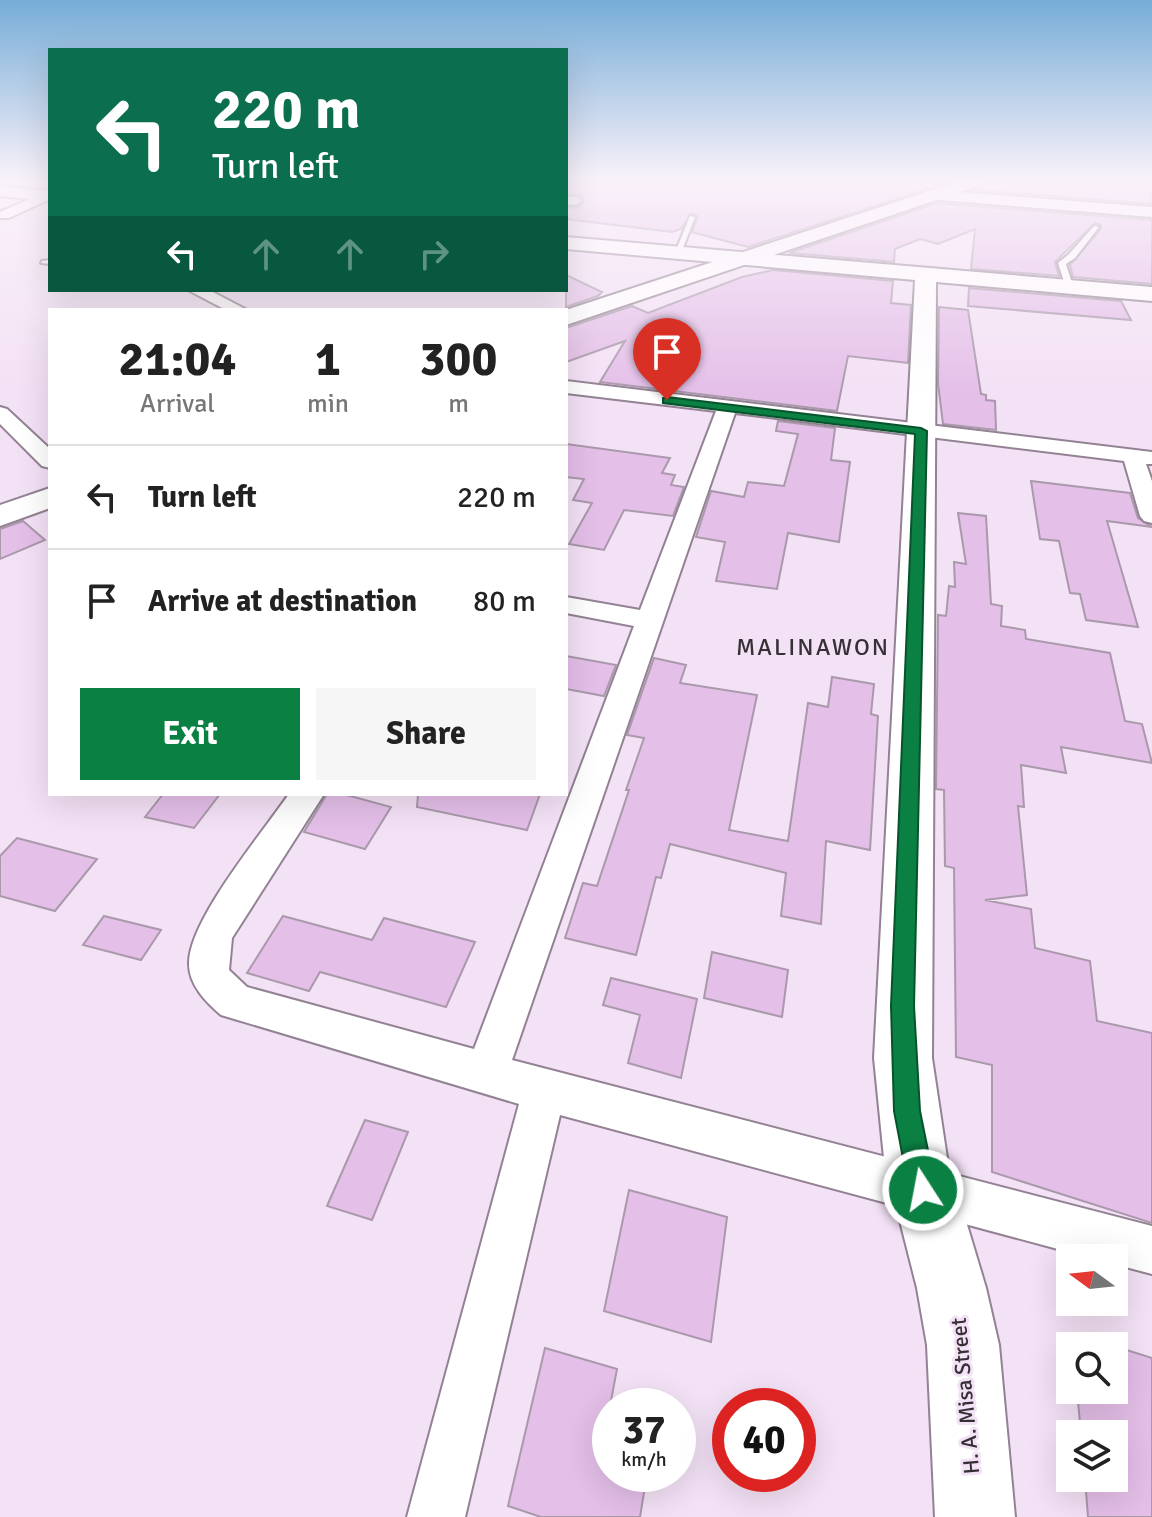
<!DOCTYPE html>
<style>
body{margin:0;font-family:Signika,sans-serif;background:#f6f6f6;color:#222;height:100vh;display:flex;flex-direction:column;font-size:30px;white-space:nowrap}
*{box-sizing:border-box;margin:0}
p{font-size:26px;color:#767676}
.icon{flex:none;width:44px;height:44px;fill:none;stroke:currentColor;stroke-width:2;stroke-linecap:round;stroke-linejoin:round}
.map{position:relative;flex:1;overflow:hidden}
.panel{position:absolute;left:48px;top:308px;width:520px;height:488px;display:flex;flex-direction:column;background:#fff;border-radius:0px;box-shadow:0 8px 32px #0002}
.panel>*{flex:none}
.banner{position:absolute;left:48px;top:48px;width:520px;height:244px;border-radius:0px;box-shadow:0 8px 32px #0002;background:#0b6e4f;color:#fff;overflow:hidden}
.needle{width:52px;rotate:285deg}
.tools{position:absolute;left:1056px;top:1244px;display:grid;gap:16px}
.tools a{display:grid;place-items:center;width:72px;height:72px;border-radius:0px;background:#fff;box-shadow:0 8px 32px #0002;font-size:40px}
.speed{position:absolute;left:592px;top:1388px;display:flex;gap:16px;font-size:40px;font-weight:700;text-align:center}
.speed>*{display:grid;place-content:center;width:104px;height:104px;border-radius:50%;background:#fff;box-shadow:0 8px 32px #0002;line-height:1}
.speed small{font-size:20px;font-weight:400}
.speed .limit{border:12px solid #d22;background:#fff;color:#111}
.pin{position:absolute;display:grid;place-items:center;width:68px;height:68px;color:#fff;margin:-82px -34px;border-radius:50% 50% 50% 0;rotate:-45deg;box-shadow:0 0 8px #0007}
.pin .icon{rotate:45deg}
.me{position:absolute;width:88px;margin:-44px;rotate:349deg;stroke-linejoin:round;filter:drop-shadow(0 0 6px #0008)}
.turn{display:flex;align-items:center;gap:28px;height:168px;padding:0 32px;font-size:36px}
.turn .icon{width:104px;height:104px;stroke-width:2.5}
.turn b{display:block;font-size:56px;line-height:68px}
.lanes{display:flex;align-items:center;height:76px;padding:0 32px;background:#0003;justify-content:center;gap:40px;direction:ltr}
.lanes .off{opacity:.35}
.eta{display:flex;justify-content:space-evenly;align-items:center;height:136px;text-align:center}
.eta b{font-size:48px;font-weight:800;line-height:56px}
.cta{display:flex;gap:16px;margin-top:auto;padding:16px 32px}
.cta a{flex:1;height:92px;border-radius:0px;background:#0b8043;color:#fff;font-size:32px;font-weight:800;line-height:92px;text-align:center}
.cta a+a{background:#f6f6f6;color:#222}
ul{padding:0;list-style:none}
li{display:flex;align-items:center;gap:24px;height:104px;padding:0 32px;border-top:2px solid #e0e0e0}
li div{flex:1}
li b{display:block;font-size:30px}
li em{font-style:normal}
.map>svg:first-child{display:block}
</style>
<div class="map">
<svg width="1152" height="1517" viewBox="0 0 1152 1517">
<rect width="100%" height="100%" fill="#f3e1f5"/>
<path fill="#e4bfe8" stroke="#a999ab" stroke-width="2" d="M566,181H952L748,247L692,232L698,216L691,213L681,229L672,232L566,219V207L577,208L584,202L580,195L566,193Z
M986,181H1152V204L975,190L982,188Z
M937,203L1152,220V284L1073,277L1070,265L1101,229V225L1095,223L1055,262L1059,276L971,269L975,229L938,244L920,239L895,249L894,262L789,253Z
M773,270L893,281L891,303L911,305L908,363L848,356L837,411L600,382L625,341L566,362V328L632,306L648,313L742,277Z
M566,275L602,292L598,296L566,307Z
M969,288L1121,301L1131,320L968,306Z
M939,307L968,310L981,394L986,395V400L995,401L996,430L943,424L938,383Z
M778,421L835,428L831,460L850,462L839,542L788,533L777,589L716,581L725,542L696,537L711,491L744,497L748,482L784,486L798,434L776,431Z
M566,444L670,458L662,473L675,475L671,485L684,487L673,516L624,510L604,550L569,544L592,503L573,500L584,479L566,477Z
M1031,481L1130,493L1138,518L1152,527L1107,521L1138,627L1086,620L1080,594L1070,593L1059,541L1040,539Z
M958,513L986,516L991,604L1002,606L1001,626L1025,630L1026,639L1110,653L1125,721L1142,724L1152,763L1061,747L1066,773L1021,765L1024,807L1018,806L1027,895L985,900L1031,909L1035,948L1090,961L1097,1021L1152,1033V1223L992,1172V1065L956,1057L954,868L945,866L944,790L936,789L938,615L946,616L949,586L955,587L954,562L966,564Z
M23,521L45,540L0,559V529Z
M566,656L616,665L604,696L566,689Z
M654,658L686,665L680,683L757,695L729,830L788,841L808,703L828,707L832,677L874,684L871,714L878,716L870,850L826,841L821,924L781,916L786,873L670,844L661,878L656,877L636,955L565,938L583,883L597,886L629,790H626L644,738L627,735Z
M163,794H220L194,828L145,817Z
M327,794H343L391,807L365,849L304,832Z
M418,794H540L527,830L417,807Z
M17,838L97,859L55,911L0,896V856Z
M104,916L161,930L141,960L83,945Z
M283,916L372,940L384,918L475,942L446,1007L320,972L309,991L247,973Z
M712,952L788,970L782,1017L704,998Z
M611,978L697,999L681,1078L628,1063L640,1015L603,1005Z
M365,1120L408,1132L372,1220L327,1206Z
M629,1190L727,1217L711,1342L604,1311Z
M1114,1346L1152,1358V1517H1088L1085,1478H1114V1434H1081L1077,1390H1114Z
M545,1348L617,1369L610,1406V1474H647L640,1517H541L508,1506Z"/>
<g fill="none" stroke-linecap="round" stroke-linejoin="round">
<defs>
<path id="lane" d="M690,216L695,217L681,253L674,255Z
M1094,226L1099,227L1075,258L1066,264L1073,286L1066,288L1058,263L1069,254Z
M50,260V264L41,263L42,261Z"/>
<path id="street" d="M43,193H50V199L9,218H0V212Z
M566,196L580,198L581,201L575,205L566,204Z
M188,290H209L247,310H226Z
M566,381L1152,452V464H1146L1152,481V523L1144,521L1140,516L1124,461L735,413L512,1060L1152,1226V1274L1114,1264V1258H1091L560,1115L465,1517H407L519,1104L221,1015C206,1002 189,985 189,964C188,921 263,832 289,794H324L232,938L229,970L247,987L474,1049L634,626L566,613V597L640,610L716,411L566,393Z
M0,407L7,409L50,449V468L42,466L0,424Z"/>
<path id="secondary" d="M0,186L50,191V201L0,196Z
M932,190L1152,207V217L926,199L923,195L926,191Z
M566,237L1152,287V301L936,282L932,1058L947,1158L986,1288L999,1345L1015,1517H935L927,1345L917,1288L884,1158L874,1058L915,280L566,249Z"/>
<path id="highway" d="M960,181H983L981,185L566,325V310Z
M50,488V508L0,526V505Z"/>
</defs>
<use href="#lane" stroke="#928293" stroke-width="4"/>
<use href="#street" stroke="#928293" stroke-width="4"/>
<use href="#secondary" stroke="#928293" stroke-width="4"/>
<use href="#highway" stroke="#928293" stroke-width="4"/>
<use href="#lane" fill="#fff" fill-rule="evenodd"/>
<use href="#street" fill="#fff" fill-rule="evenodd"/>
<use href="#secondary" fill="#fff" fill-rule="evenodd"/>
<use href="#highway" fill="#fff" fill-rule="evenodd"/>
</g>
<linearGradient id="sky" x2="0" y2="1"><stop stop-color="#77add7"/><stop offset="0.46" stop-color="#faf2fa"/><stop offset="1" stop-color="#faf2fa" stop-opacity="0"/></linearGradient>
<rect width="1152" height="393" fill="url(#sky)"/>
<path fill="#0b8043" stroke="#07532c" stroke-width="2" d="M667,397L921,428L927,431L914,1006L920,1111L936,1190L932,1200L923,1204L913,1200L909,1190L894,1111L891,1006L915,434L663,403V398Z"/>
<g text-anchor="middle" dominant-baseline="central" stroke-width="6" stroke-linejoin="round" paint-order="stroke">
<g font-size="22" fill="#362f36" stroke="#f3e1f5">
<text transform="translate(965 1396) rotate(-95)">H. A. Misa Street</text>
</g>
<g font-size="24" letter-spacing="2" fill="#362f36" stroke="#f3e1f5">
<text x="813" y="647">MALINAWON</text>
</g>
</g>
</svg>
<div class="tools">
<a><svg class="needle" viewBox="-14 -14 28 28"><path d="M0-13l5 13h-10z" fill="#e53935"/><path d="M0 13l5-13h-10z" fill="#767676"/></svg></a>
<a><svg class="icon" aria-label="search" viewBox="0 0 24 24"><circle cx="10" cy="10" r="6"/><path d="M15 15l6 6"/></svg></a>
<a><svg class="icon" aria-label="layers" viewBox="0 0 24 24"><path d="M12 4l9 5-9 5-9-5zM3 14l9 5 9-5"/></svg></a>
</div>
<div class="speed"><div>37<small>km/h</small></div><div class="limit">40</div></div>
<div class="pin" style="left:667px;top:400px;background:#d93025"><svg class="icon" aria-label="arrive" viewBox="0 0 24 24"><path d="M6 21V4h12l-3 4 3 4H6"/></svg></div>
<svg class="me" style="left:923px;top:1190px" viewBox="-20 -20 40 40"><circle r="17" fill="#0b8043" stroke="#fff" stroke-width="3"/><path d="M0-11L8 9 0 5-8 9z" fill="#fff"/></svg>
<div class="banner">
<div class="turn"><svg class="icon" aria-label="left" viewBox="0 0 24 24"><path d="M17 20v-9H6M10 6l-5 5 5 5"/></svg><div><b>220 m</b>Turn left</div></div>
<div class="lanes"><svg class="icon" aria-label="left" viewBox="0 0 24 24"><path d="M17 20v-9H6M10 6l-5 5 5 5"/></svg><svg class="icon off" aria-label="ahead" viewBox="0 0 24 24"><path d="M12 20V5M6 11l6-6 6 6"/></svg><svg class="icon off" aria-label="ahead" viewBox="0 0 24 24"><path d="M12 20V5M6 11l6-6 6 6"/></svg><svg class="icon off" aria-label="right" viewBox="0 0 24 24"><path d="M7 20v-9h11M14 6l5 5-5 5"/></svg></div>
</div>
<section class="panel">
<div class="eta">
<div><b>21:04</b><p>Arrival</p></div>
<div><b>1</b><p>min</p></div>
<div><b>300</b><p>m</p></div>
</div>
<ul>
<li><svg class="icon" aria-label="left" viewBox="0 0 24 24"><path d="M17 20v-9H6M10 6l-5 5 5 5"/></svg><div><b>Turn left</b></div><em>220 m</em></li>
<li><svg class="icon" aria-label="arrive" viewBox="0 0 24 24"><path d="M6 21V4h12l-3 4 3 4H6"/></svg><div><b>Arrive at destination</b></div><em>80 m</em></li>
</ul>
<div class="cta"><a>Exit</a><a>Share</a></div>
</section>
</div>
